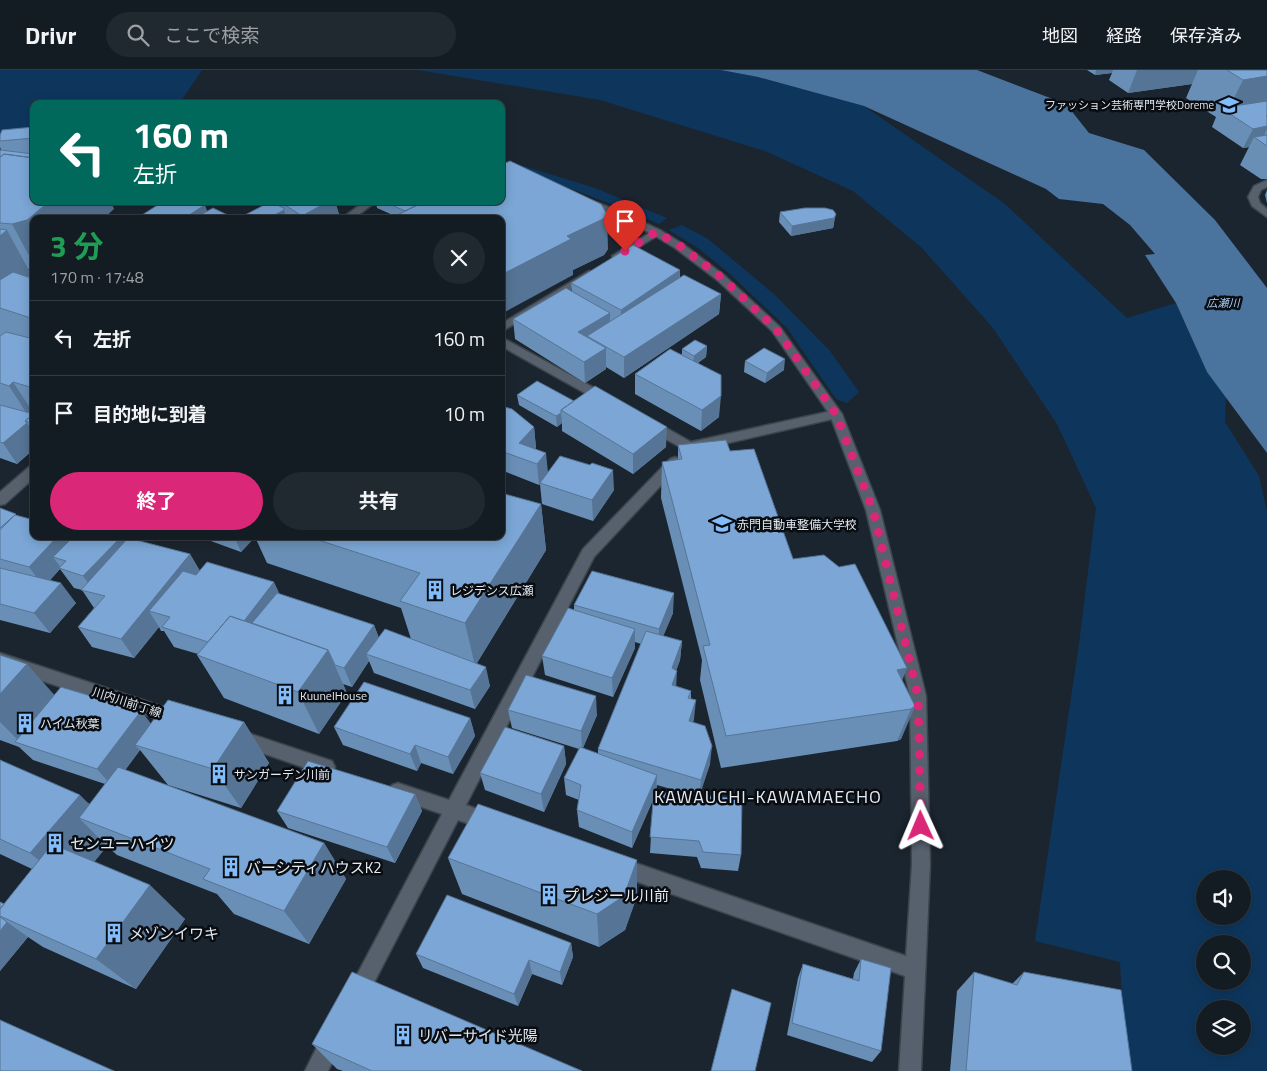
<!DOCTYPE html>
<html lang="ja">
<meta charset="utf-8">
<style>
body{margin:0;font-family:"Titillium Web","Noto Sans JP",sans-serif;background:#212930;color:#f1f3f6;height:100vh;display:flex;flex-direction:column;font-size:19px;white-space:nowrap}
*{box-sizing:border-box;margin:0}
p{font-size:16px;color:#9da1a6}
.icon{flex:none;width:28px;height:28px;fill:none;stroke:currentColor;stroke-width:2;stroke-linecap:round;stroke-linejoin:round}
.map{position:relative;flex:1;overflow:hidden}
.sheet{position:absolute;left:30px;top:145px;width:475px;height:325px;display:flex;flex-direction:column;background:#141c23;border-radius:10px;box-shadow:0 2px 12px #0003,0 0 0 1px #333a41}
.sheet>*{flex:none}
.banner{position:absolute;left:30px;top:30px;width:475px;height:105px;border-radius:10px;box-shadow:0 2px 12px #0003,0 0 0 1px #333a41;background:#00695c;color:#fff;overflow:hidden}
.buttons{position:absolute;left:1196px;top:800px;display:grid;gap:10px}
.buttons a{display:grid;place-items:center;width:55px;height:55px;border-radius:50%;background:#141c23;box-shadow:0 2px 12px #0003,0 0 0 1px #333a41;font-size:25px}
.pin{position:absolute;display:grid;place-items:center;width:42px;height:42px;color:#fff;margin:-51px -21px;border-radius:50% 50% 50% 0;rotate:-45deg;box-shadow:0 0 5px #0007}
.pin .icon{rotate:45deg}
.me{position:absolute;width:55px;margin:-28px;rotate:359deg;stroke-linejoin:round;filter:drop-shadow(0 0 4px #0008)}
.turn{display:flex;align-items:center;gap:18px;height:105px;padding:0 20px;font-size:22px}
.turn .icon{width:65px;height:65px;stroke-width:2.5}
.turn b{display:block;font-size:35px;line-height:42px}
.round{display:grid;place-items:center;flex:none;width:52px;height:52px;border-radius:26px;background:#212930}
.summary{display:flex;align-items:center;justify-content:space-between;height:85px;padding:0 20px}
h1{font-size:30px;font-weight:700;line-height:38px;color:#1e9e55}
.action{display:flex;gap:10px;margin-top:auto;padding:10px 20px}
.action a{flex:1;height:58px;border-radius:30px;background:#db2777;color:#fff;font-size:20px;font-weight:700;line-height:58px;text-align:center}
.action a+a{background:#212930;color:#f1f3f6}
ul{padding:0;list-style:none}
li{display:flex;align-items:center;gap:15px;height:75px;padding:0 20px;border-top:1px solid #333a41}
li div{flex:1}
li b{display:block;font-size:19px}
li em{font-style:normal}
header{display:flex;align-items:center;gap:30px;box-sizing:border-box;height:70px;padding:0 25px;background:#141c23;border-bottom:1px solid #333a41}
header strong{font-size:24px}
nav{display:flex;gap:28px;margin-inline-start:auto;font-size:18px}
.search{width:350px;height:45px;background:#212930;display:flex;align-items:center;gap:12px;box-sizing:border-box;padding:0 18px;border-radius:28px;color:#9da1a6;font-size:19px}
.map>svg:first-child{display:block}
</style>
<header>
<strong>Drivr</strong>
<div class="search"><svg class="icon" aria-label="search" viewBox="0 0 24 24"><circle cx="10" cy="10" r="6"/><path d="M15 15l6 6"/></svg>ここで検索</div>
<nav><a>地図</a><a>経路</a><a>保存済み</a></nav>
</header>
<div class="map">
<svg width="1267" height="1001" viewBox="0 0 1267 1001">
<rect width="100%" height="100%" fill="#1b252f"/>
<path fill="#0e365d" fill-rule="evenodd" d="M0,0H202L181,31L219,34H34V63L0,67Z
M418,0H721L758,7L864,36L1005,134L1127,248L1176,233L1207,302L1226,326L1225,352L1259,406L1267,442V1001H1126L1120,892L1035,871L1079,574L1096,438L1057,354L993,258L922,178L853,121L765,81L600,30ZM1205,809H1242V846H1205ZM1205,874H1242V911H1205ZM1205,939H1242V976H1205Z
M501,89L595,118L667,148L659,154C607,132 556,111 501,97Z
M682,155L708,169L775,225L830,281L859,322L847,333L836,329L787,258L730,204L698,178L669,160Z"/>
<path fill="#4a739e" d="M721,0H977L1066,34L1089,63L1144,80L1215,150L1267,218V383L1207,302L1176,233L1145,185L1155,184L1130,155L1103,134L1059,129L1046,119L864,36L758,7Z"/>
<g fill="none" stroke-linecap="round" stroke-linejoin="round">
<defs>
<path id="lane" d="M1267,110V117L1261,120L1258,127L1260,133L1267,139V147L1252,136L1248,127L1254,116Z
M656,159L661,162L660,164L621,188H613L612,186Z
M589,201L593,202L595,204L593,206L501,262V254Z
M501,267L609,326L611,329L605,333L601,332L501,276Z
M836,340L842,344L841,347L689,382L644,357L642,354L644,351H654L691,372Z"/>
<path id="street" d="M586,129L620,141L660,160L683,174L725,206L780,257L842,344L880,440L926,626L930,794L921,1001H899L905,906L618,805L611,803L609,796L611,789L618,787L906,886L912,794L910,626L866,440L830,345L772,261L717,210L675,178L652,164L612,145L582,134L581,132Z
M365,131H377L353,149H341Z
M675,387L680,389L682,392L680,395L594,487L466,735L497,746L499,752L497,758L490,761L458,750L364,932L357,935L350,932L347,925L350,918L442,744L392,727L389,721L392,715L398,713L449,730L583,479L670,389Z
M34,395V408L5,434L0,435V422L29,397Z
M0,583L179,642L185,644L187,649L185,654L179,656L0,597Z
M239,660L332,691L335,697L332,703L326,705L233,673L230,668L233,663Z
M333,958L341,961L344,969L328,1001H305L325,961Z"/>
</defs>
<use href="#lane" stroke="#3b434b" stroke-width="3"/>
<use href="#street" stroke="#3b434b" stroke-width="3"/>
<use href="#lane" fill="#56616d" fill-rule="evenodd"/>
<use href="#street" fill="#56616d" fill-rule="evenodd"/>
</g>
<path fill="#6a8fb7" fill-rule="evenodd" d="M1087,0H1267V109H1261L1240,95L1249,77L1243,78L1212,57L1216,47L1186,28L1192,14L1128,23L1109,10L1112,3L1095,5Z
M34,57V131L114,139L34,149V199H28L32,206L30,208L34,209V379L17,394L0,388V80H1L0,77V65Z
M1267,120V133L1265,125Z
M272,131H335L340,148L244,149L243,146L273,133Z
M342,131H359L353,136Z
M376,131H501L608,179L604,185L573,200V205L501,149H391V148L395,146L377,138Z
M207,141L236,149H143L142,145Z
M780,142L834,154L833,158L791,166L779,152Z
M680,200V208L721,224L719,244L624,308L606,297V299L585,313L515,269L513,249L572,222L571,213Z
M707,276L706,287L698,293L719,347L701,361L635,324V304L682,284V279Z
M745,291L784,300L765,313L744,302Z
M517,325L574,331L666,377L633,404L562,361V353L557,357L519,335Z
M501,336L534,357L536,378L535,379L548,402L614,420L593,451L542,434L540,414L539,415L501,400Z
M678,375L730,381L793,489L902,611L915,636L901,669L897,671L721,698L700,610L702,590L661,428L662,392L678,390Z
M541,434L546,480L477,593L490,616L475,639L374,603L369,591L352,617L343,614L347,623L319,664L224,628L197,585L198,584L174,577L164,561H161L159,557L134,588L92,577L78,557L94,538L82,520L74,518L60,499L50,510L76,533L50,563L0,550V438L72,468L74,466H133L135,470L190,484L199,500L280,524L374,555L379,568L411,569L401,538L267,493L255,467L241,482L197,466H501Z
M574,535L673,543L663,566L682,571L680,590L676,601V616L691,621V629L694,649L693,652L710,694L699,725L741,785L738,801L701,798L697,787L650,783L653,730L632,778L579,757L577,740L579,730L566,725L564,708L579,679L512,658L508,640L597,645L583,678L598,684V679L641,574L635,572V578L613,627L545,605L542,586L574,540ZM657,715L688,724L656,721Z
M0,585L54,625L141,641L151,654L244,652L269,693L241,738L168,715L140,680L125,700L324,773L346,809L309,874L234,844L217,824L117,785L107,776L94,792L185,849L136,919L43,877L28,867L0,901V832L4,834L32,799L0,784V690L90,734L105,714L33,690L19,677L0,670Z
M470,648L475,666L453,704L421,693L417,701L343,675L334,657Z
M564,676L566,694L544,742L485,720L480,703Z
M415,724L422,741L395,793L288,758L277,741Z
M448,788L637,790V826L625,860L599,877L462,824Z
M571,873L573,887L562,915L532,904L518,936L423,898L416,884Z
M861,889L881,981L872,992L787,965L798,908L803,894L853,909L854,903Z
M974,902L1012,914L1024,902L1132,1001H950L957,921Z
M312,974L582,1001H343L337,999Z"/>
<path fill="#567495" d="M1096,0H1113L1112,3L1095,5Z
M1137,0H1198L1192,14L1128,23Z
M1267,6V45L1227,42L1243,10Z
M1267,46V59L1261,72L1254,67L1249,77L1243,78L1253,59Z
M50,131H111L114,139L103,149H34V195L12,154Z
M329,131H335L340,148L303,149L302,146Z
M352,131H359L353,136Z
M205,135L210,149H183Z
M284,140L287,149H269V148Z
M607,144L608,179L604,185L573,200V205L501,244V205L567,166Z
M836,144L833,158L791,166L792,156Z
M7,160L32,206L0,235V166Z
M680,200L679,220L621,260V240Z
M721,224L719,244L624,308V287Z
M610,243V264L587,266L588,278L578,262Z
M707,276L706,287L693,296L694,286Z
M606,278V299L585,313L584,292Z
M785,289L784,300L765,313L767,303Z
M13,312L34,344L31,350L9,316Z
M34,314V323L30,317Z
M721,326L719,347L701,361L702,340Z
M561,343L562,353L557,357L556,346Z
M27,353L34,364V379L17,394L3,373Z
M534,357L536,378L526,390L519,373Z
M667,357L666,377L633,404V384Z
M546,383L548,403L539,415L537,394Z
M613,400L614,420L593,451L592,430Z
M541,434L546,480L475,596L465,553Z
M58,466H71L80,479L66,491L53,487L61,498H59L60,499L44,517L29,497Z
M122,466H133L141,480L96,524L83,506Z
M234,466H254L255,467L241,482Z
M190,484L202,504L149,541L159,557L134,588L121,569Z
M274,512L283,531L224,577Z
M61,513L76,533L50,563L34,543Z
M674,523L673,543L658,579L659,559Z
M374,555L381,574L366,584L369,591L352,617L344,598Z
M635,559V578L613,627L612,608Z
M682,571L680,590L670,617L672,598Z
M328,580L347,623L319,664L298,622Z
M27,594L65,637L23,675L0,652V624Z
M486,597L490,616L475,639L470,620Z
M907,598L894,632L897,600Z
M677,601L676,620L672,615Z
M596,626L597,645L582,680L581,661Z
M696,630L694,649L688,669L689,651Z
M915,636L901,669L897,671L911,639Z
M141,641L155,659L135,675L140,680L113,717L97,699Z
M470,648L475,666L453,704L448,687Z
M244,652L269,693L241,738L213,699Z
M415,675L421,693L417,701L410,684Z
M564,676L566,694L544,742L541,724Z
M712,676L710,694L699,728L701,710Z
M657,705L656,723L632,778V762Z
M415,724L422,741L395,793L387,777Z
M80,725L118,763L79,748L107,776L73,818L30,783Z
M324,773L346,809L309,874L284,841Z
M637,790V826L625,860L599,877L597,844Z
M150,815L185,849L136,919L96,889Z
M7,852L28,867L0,901V861Z
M571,873L573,887L562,915L560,902Z
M529,890L532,904L518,936L514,924Z"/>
<path fill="#7ba6d5" stroke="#567495" d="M1227,0H1267V6L1243,10Z
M1267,31V46H1266L1267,47V56L1253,59L1221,38Z
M34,57V68L0,71V65L2,60Z
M1267,64V76L1254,67L1267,65Z
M0,80L34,84V88L4,84L0,87Z
M4,84L34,88V131H50L27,150L12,154L0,153V87Z
M510,91L601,134L607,144L603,149L567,166L571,169L501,205V149H393L391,148L426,131H501V95Z
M164,131H192L205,135L183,149H153L142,145Z
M285,131H329L302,146L282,133Z
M383,131H417L421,133L405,141Z
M270,132L284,138V140L269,148L270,149H249L243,146Z
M213,138L236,149H193Z
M805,138H825L833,140L836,144L834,148L792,156L780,142Z
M0,159L7,160L0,166Z
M633,175L680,200L621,240L571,213Z
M13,202L34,209V249L0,238V210Z
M684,205L721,224L624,287L587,266Z
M566,218L610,243L578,262L606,278L584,292L513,249Z
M6,262L34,269V314L30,317L13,312L9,316L0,313V266Z
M695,270L707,276L694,286L682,279Z
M764,278L785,289L767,303L745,291Z
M670,279L721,305V326L702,340L635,304Z
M537,311L574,331L561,340V343L556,346L517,325Z
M595,316L667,357L633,384L561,340Z
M0,335L34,344L25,351L27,353L3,373L0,372Z
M501,336L512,339L534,357L519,373L546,383L537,394L501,381Z
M34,344V354L25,351Z
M726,370L730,381L754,379L793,489L824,485L839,497L855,494L907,598L897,600L915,636L911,639L726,666L703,576L710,575L662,392L682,389L678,375Z
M560,386L590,395L592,393L613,400L592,430L540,413Z
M501,423L541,434L465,553L400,531L420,503L306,466H501Z
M0,438L16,444L0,458Z
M15,445L34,450V466H58L29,497L0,489V460Z
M74,466H122L83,506L59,498L66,491L53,487Z
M128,468L190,484L121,569L78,557L105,526L81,520Z
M207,492L274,512L244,551L230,546L208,572L162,557L170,547L149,541L183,501L196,505Z
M0,498L61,513L34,543L0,534Z
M592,501L674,523L659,559L574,535Z
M277,523L374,555L344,598L335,595L328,580L252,553Z
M568,538L635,559L612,608L542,586Z
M230,546L328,580L298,622L197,585Z
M385,559L486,597L470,620L366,584Z
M646,561L682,571L672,598L677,601L672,615L691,621L688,628L696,630L689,651L705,656L712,676L701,710L598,679Z
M0,585L27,594L0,624Z
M526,605L596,626L581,661L508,640Z
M364,612L470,648L448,687L415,675L410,684L334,657Z
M61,617L141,641L97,699L15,672Z
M168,630L244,652L213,699L135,675Z
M505,657L564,676L541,724L480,703Z
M580,677L657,705L632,762L577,740L581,715L564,708Z
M0,690L80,725L30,783L0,769Z
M308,691L415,724L387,777L277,741Z
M118,697L324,773L284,841L203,809L210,799L79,748Z
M654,721L742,729L741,785L703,782L699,771L650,767Z
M478,734L637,790L624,826L597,844L448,788Z
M52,774L150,815L96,889L0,846V839Z
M447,825L571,873L560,902L529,890L514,924L416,884Z
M0,832L4,834L0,839Z
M0,847L7,852L0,861Z
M861,889L891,898L881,981L792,953L803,894L859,911Z
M352,902L582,1001H372L312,974Z
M974,902L1017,915L1024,902L1121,920L1132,1001H966Z
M732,919L771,933L755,1001H711Z
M0,950L114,1001H0Z"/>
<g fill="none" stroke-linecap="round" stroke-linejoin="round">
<path stroke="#db2777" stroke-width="9" stroke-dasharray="0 16.2" d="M625,181L656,162L680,176L722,208L776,259L836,344L873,440L918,626L921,756"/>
</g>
<defs>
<symbol id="school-bare" viewBox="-9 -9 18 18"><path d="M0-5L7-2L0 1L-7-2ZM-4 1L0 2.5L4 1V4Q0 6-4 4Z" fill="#82bcfa" stroke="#090d12" stroke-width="2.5" paint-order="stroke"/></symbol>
<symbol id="building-bare" viewBox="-9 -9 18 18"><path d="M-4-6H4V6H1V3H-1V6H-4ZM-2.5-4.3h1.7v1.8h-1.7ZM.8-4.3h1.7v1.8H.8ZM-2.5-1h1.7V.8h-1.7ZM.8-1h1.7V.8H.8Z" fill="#82bcfa" stroke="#090d12" stroke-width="2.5" paint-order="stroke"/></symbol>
</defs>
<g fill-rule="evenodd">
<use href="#school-bare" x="1215" y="21" width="28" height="28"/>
<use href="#school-bare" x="708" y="440" width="28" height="28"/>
<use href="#building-bare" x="421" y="506" width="28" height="28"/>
<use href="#building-bare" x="271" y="611" width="28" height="28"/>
<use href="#building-bare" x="11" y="639" width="28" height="28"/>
<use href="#building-bare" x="205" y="690" width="28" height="28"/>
<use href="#building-bare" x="41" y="759" width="28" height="28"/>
<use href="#building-bare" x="217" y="783" width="28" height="28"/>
<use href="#building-bare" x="535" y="811" width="28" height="28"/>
<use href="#building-bare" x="100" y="849" width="28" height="28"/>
<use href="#building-bare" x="389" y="951" width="28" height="28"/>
</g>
<g text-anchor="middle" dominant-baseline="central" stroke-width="5" stroke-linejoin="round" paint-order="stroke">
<g font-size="11" fill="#e4eaf1" stroke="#090d12" text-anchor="end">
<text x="1214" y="35">ファッション芸術専門学校Doreme</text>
</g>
<g font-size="11" font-style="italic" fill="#a9cdf5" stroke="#090d12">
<text x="1223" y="233">広瀬川</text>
</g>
<g font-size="12" fill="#e4eaf1" stroke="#090d12" text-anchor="start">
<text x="737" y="454">赤門自動車整備大学校</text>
<text x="450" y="520">レジデンス広瀬</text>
<text x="300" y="625">KuunelHouse</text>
<text x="40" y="653">ハイム秋葉</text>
<text x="234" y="704">サンガーデン川前</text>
</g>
<g font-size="12" fill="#e4eaf1" stroke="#090d12">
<text transform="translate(127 632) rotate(18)">川内川前丁線</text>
</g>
<g font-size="15" fill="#e4eaf1" stroke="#090d12" text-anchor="start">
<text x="70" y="773">センユーハイツ</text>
<text x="246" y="797">バーシティハウスK2</text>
<text x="564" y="825">プレジール川前</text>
<text x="129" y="863">メゾンイワキ</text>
<text x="418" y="965">リバーサイド光陽</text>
</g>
<g font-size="18" letter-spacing="1" fill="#e4eaf1" stroke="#090d12">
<text x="768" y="726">KAWAUCHI-KAWAMAECHO</text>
</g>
</g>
</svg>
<div class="buttons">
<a><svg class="icon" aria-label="sound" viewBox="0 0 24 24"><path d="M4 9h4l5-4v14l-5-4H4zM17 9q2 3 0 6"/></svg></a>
<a><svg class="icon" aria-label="search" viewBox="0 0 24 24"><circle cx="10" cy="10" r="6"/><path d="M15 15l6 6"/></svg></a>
<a><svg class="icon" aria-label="layers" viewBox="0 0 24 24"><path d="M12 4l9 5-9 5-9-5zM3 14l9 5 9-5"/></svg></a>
</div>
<div class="pin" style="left:625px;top:181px;background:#d93025"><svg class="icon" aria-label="arrive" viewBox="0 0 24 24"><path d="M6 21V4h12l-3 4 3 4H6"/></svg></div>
<svg class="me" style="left:921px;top:756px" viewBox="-20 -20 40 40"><path d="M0-17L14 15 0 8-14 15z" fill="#db2777" stroke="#fff" stroke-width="4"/></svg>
<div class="banner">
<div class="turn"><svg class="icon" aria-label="left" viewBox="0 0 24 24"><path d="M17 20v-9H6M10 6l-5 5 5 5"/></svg><div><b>160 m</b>左折</div></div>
</div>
<section class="sheet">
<div class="summary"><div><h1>3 分</h1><p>170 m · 17:48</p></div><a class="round"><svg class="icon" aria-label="close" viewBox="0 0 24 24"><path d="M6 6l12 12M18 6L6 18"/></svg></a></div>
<ul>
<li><svg class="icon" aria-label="left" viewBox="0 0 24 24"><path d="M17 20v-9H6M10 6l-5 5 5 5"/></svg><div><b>左折</b></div><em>160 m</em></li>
<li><svg class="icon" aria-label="arrive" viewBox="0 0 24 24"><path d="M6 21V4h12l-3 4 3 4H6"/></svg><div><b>目的地に到着</b></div><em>10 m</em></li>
</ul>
<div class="action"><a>終了</a><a>共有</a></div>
</section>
</div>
